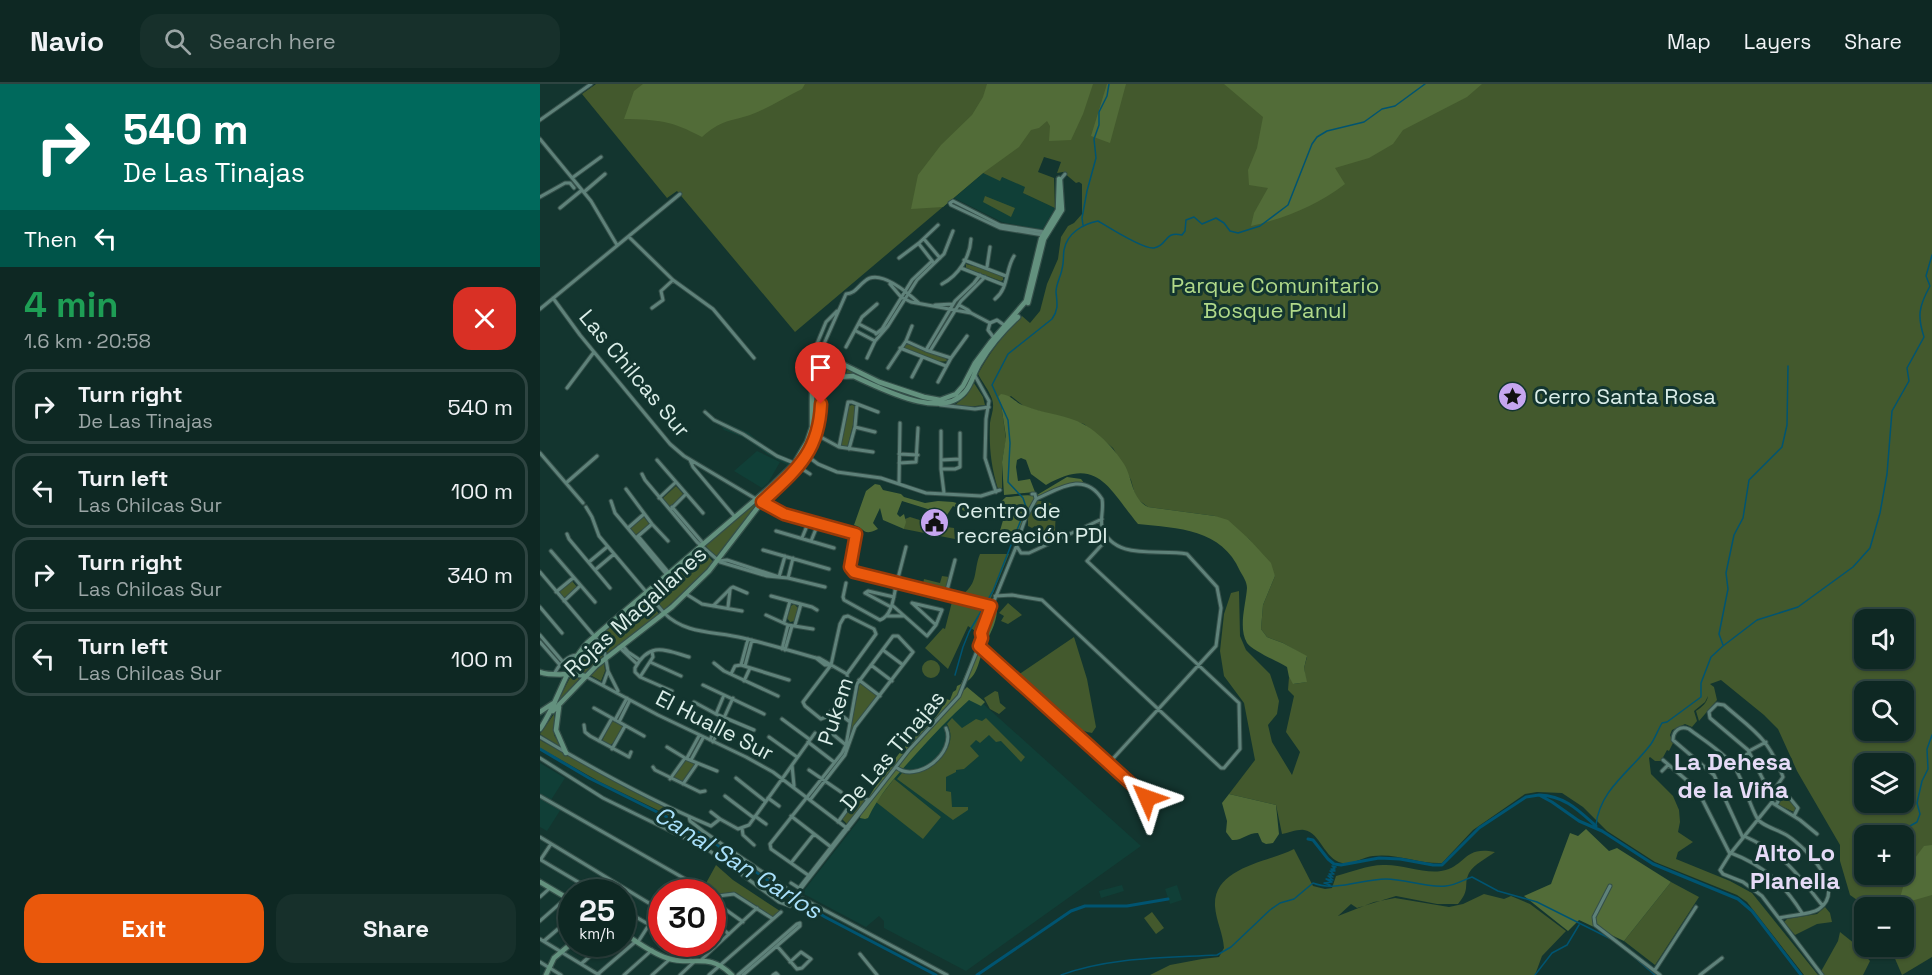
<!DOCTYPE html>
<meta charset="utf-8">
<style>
body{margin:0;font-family:"Space Grotesk",sans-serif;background:#17302b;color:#f1f3f6;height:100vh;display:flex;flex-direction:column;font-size:22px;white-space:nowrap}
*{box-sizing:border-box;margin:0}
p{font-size:20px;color:#9ba6a6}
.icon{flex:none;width:33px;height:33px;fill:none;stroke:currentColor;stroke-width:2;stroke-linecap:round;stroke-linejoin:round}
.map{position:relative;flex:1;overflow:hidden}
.panel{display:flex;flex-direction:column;background:#0e2823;width:540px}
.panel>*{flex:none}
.hud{background:#00695c;color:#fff;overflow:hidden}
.fabs{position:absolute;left:1314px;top:525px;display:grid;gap:12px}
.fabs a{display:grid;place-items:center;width:60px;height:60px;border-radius:12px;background:#0e2823;box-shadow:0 2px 4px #0004,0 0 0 2px #2e4441;font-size:30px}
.speed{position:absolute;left:18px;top:795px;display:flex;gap:12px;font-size:30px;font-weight:700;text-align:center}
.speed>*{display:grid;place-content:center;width:78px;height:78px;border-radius:50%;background:#0e2823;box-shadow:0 2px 4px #0004,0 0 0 2px #2e4441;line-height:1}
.speed small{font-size:15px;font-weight:400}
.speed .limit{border:9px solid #d22;background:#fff;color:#111}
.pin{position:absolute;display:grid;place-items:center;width:51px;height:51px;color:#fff;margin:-62px -26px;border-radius:50% 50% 50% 0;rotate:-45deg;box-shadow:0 0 6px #0007}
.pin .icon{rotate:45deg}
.me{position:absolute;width:66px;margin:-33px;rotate:313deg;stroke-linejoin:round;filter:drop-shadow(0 0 4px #0008)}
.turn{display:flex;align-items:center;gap:21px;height:126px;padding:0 24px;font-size:27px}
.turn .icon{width:78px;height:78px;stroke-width:2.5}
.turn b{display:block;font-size:42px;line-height:51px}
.then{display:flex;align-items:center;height:57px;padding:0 24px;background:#0003;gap:12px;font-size:22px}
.round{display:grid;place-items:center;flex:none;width:63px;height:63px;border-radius:18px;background:#17302b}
.head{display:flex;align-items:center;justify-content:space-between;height:102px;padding:0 24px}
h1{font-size:36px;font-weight:600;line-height:45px;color:#1e9e55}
.button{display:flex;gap:12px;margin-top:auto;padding:12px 24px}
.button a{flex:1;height:69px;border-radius:18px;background:#ea580c;color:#fff;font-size:24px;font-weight:600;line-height:69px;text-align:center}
.button a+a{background:#17302b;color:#f1f3f6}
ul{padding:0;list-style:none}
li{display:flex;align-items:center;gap:18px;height:75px;margin:0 12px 9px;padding:0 12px;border:3px solid #2e4441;border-radius:18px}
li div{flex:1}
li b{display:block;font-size:22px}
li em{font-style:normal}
header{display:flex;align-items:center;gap:36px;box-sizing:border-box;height:84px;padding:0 30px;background:#0e2823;border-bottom:2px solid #2e4441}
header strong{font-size:28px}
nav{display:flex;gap:33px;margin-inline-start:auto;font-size:21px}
.search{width:420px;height:54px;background:#17302b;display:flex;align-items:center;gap:15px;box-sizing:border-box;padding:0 21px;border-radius:18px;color:#9ba6a6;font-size:22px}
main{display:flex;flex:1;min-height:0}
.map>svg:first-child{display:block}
</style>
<header>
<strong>Navio</strong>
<div class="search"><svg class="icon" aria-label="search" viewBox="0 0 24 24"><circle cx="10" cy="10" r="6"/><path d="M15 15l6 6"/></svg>Search here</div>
<nav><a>Map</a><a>Layers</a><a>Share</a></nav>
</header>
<main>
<section class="panel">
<div class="hud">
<div class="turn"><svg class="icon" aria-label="right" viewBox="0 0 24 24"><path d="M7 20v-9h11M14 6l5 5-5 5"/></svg><div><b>540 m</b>De Las Tinajas</div></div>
<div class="then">Then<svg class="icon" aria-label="left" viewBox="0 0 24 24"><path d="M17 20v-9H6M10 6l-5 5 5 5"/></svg></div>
</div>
<div class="head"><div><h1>4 min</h1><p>1.6 km · 20:58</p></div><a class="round" style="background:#d93025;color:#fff"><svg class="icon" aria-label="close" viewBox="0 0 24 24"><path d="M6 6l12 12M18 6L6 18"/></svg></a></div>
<ul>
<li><svg class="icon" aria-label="right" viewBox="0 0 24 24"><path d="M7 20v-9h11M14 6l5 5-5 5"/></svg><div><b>Turn right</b><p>De Las Tinajas</p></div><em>540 m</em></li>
<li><svg class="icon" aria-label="left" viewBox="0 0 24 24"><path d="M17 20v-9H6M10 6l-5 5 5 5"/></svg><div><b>Turn left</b><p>Las Chilcas Sur</p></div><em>100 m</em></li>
<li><svg class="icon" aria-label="right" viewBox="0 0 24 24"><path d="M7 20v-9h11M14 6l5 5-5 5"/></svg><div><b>Turn right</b><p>Las Chilcas Sur</p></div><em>340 m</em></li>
<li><svg class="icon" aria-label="left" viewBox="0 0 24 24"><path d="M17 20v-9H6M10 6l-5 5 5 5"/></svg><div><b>Turn left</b><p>Las Chilcas Sur</p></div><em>100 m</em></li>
</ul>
<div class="button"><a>Exit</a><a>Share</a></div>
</section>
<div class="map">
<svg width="1392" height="891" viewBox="0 0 1392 891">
<rect width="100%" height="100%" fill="#13352f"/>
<path fill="#103f37" d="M443,89L460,96L462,93L486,103L483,109L515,124L502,146L462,138L414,114Z
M186,339L209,349L227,365L254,377L249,382L227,370L205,354L184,346L182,343Z
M217,367L240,378L228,399L222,404L194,387Z
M429,607L601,762L426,887L344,844V837L339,832L326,843L262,809L370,671Z
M0,679L25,694L11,716L0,710Z
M0,713L21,725L7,747L0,743Z
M582,801L584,807L561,814L559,807Z
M637,801L642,816L630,820L625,805Z"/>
<path fill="#43592d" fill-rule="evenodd" d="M56,0H1392V873L1362,891L1350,863L1364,862V824L1327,823L1310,811L1300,777V761L1257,687L1238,645L1224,631L1181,596L1170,600L1174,603L1177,616L1159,637L1156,627C1162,623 1167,619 1168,612L1165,618L1154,627L1157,637L1152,643L1145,640L1132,646L1130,651L1133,659L1129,667L1127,666L1121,677H1115L1110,673L1109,674L1111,690L1133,712L1139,726L1140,738L1138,748L1153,758L1138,768L1136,775L1190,797L1212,809L1278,891H1264L1207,818L1197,811L1115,778L1067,747L1043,723L1022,709L997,708L985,710L933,746L902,779C879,780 857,769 833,772C823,773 812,781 802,779C784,775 781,749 764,746C758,745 748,749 742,750L736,721L689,710L715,676L704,619L684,592L680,567L684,530L691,509L699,507L700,552L706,566L730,590L739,617L737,630L728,641L732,658L752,691L760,668L746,648L754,612L748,606L749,593L754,600L766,598L764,584L767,573L743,559L727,553L721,545L723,521L735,492L709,455L675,432L608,423L596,414L591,396L573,364L556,350L544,340L485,323L471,312L461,319L466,355L462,378V404L458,405C451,382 449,364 450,339C451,331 455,324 452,315C449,306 442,298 438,290C450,268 464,250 482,232L490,239L500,227L507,200L518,175L521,153L528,142L534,139L542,130V100L539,98L536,99L523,88L517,89L521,78L504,73L498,88L514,94L515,124L483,109L485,103L462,93L460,97L443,89L255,248L137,107L127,114L42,10ZM1324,536H1364V574H1324ZM1324,608H1364V646H1324ZM1324,680H1364V718H1324ZM1324,752H1364V790H1324Z
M445,112L475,124L471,133L443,118Z
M426,180L448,186L463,193V196L461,197L426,184Z
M368,260L406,274L407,277C395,280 377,269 364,264L365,261Z
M285,273L300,282L304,287L301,292L284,304L282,294L283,275Z
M307,284L375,312L409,315L431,292C427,300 424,310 415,314C390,327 332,300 306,291Z
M434,299L443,313L445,321L426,323L415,321L426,312Z
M312,321L315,322L313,341L307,364L301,362L309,322Z
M136,402L144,411L130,423L123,414Z
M497,417C525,415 512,438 516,453L507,458L500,445L495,442L492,444L488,442V433Z
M215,418L218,420L177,475L165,461Z
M104,433L110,441L95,451L90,444Z
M370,433L399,442L414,444L415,455L364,445L365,435Z
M160,466H163L174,479L125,525H123L111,509Z
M440,470H469L449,519L422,511C439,498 433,487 440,470Z
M402,492L409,493L406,505L383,500L384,495L400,499Z
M32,497L37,503L24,514L19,507Z
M105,513L120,531L67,569L58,553Z
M413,514L447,523L438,549L428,542L408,585L385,564L403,544L405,545Z
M468,519L482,531L468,540L461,537L464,532L459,529Z
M254,520L258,524L255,537L250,538L247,534L251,522Z
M534,553L547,595L556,643L552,649C526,645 497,609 478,591Z
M54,556L64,569L63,572L44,590L34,587C36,575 44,564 54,556Z
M382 585a9 9 0 1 1 18 0a9 9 0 1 1-18 0Z
M64,578L65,587L61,597L50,591Z
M31,592L37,593L39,595L14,624Z
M320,598L337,611V614L315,642L310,652L308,664L300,676L306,665Z
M455,607L458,608L460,619L466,624L459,630L450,625L444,614Z
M14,630V651L22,664L0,650Z
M412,634L422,644L436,635L442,637L446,634L485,673L481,678L461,657L456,658L449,651L440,659L436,656L430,662L439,672L424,685L416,686V688L406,693V707L411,708L412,723H428V726L413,736L357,695L362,689C386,692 422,665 407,640Z
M72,637L82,641L83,644L73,659L69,662L62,657Z
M0,656L86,704L138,730L130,732L60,698L0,664Z
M147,675L154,679L155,682L142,699L134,695L133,692Z
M354,695L401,733L383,755L336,718Z
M1238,707L1254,721L1256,724L1254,728L1239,721L1241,716L1235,711Z
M320,713L326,716L325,718L307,740L302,735Z
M754,765L773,802L785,805L792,804L796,792C811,788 830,780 846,781C863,781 886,790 901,787C926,783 923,761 955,768C947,774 934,780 929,789C923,801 931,805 918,820H897L856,812L817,824L811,820L798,832L834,818L855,814L909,823L923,820L944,810L964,815L971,812L990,820L1026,847L1002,872L995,891H610L630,881L662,875L679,873L684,864C683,849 676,837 675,822C673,783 729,778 754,765Z
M176,781L193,796L240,827L233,833L195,808L177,810L169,807L170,804L165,801Z
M1131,798L1159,813L1115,881L1084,857Z
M1285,823L1290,829L1292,838L1277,840L1255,851L1244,838L1247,835L1277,830Z
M612,828L624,844L616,850L604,834Z
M1300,848L1315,860L1330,877L1323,891H1279L1298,857Z"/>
<path fill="#526c38" d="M103,0H265L262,5C245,13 227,25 210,31C188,38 181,36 162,53C130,36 119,36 84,35L94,7Z
M447,0H553L543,30L531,56L509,57L510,42L507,37L499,44L491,46L479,63L443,89L403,123L371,125L378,91L401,61L432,31L443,13Z
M567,0H586L570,59L551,52Z
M684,0H942L927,13L863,46L853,60L829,74L795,84L805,100C776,122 746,134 711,142L714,129L728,104L709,101L708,86L717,64L723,33Z
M461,310C472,311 475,319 485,322C502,329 520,330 537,337C556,345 574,364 584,380C593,395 591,414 608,423L675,432L688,436L709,455L731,479L735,492L723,521L721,545L727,553L743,559L767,572L764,584L767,598L753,600L749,593L747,583C737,577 713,567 707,559C698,544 706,520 707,504C707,498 703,492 700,487C682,445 638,444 598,440C568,404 558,371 506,401L491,390L486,376L481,374L477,376L476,383L478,397L490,395L495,408L464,411L462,378L466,353L461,320L458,313Z
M527,393L541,395L544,399L524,402L500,414L497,411Z
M335,400L340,401L343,406L361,410L364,413L385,419L398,417L413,418L442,426L454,424L466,413C475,413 486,410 494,412L495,415L477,455L468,458C460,452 450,459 442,451L459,450L464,433V425C453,436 425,429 413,422L407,431L362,417L357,430L360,433L364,430L366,438L364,445L343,436L340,424L333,439L338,445C322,453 326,444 314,441L326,407Z
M453,523L457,527C456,541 449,551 444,563C439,575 438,593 424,599L423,607L427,603L445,618L441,622L429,616C410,633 393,651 376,670C358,690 340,709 328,734L325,735L320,734C322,719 352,677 364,664C377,649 401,635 405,615L410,616L413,608L416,606L417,602L421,600L439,559L442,557L449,536L447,531L449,525Z
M689,710L736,721L739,750L733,759L726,760L722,758L718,749C707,749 702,757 692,756L686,748L687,737L682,719Z
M1046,745L1069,767L1077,764L1131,798L1084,857L1039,836L1028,847L984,812L1011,800L1030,749L1038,752Z
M1392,761V811L1371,817L1360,814L1369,782L1384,762Z"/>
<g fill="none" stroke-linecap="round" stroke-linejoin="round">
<path stroke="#005471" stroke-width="1.5" d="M543,141L542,134L547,107L556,74L554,55L559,41V28L567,12L569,0
M1183,561L1179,550L1188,505L1186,489L1194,451L1203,434L1209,396L1242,363L1247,341L1248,282
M415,591L423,563L429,548L453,507L486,423L483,414L468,398L470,359L468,336L452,301L468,270L512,235C519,225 517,219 516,208C516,200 521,192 522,185C524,178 523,172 524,166C527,149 543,140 558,137C568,143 604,166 614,164C629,161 623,147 642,151L645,147L646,136L654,133L662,140L676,134L684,139L690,147L698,149L720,142L748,121L772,60L777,53L787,47L824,38L842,25L855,22L885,0
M1056,741C1060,705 1091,687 1111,660C1115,654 1118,646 1122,639L1127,638L1161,613V599L1171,573L1183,562L1217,536L1258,523L1313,483L1330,464L1340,429L1347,390L1352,327L1369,297L1367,284L1384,253C1377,232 1379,222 1390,202L1386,192L1392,171
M1364,758C1371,754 1370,750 1370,742L1377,738L1380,730L1377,719L1382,697L1388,685L1387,665L1392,651
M1320,795L1324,788
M790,801L784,799L792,798L786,795L793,796L788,792L793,793L789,790H794L790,787H795L791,785H795L792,782L796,783
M1094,873L1115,891
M521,891C571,873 624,874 677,871L691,863L730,826L740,819L754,815L773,799C796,808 822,795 846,795C866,795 885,804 906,802C916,801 923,796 932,793L958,807L997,818L1071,855
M995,891L1012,869L1027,861L1039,841"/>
<path stroke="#005471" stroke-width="3" d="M0,665L49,694L163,751L252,813L285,833L396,891
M1000,711C1025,712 1039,727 1056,742
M768,755L773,756L788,775L794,780L801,781L839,774L860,775L893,781H902L939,744L986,713L999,711L1012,718L1039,737L1062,747L1113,780L1198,815L1212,827L1261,891
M437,891L531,827L545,822H587L628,815"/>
<defs>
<path id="street" d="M0,36L51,0
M0,55L51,117L77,161
M32,94L61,73
M520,96L525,90
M44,108L65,90
M0,113L25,99H30L34,104
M410,119L413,117L460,141L504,148
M410,119L411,121L460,144L503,151
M20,124L42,106
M89,153L133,196L173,225L214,274
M384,155L400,174
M379,160L393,178
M359,174L379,159L398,141
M424,176L466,192
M447,183L450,163
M421,184L464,201
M350,200L361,213L371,218L431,229L450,239L457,236L464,241
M402,200C419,191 430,173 431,155
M13,214L40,251L130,360L144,372L216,415
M455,215C469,204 465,186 474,172
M395,221L413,220
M419,221L428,226L431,229
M112,224L123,216L121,207L133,196
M0,225L140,110
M450,239L448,246L454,254
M319,240L336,249
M316,247L335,257
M336,250L342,245L372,196L392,177
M366,257L386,266L411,274
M306,263L322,233L337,220
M360,264L406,282
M386,266L415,217L434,199L440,191
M274,267L286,238L297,227
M390,267L421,217L445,193
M327,274L335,257L348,242L377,196L404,170L413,147
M348,284L366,257L372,242
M434,290L449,317L446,335L445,374L456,408
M372,293L382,274
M398,298L411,274L427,252
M27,304L54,268
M281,312L278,289L280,269L306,210C316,209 317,203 325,197C339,184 368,209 379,219
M400,321L435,325L449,323
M165,328L174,336L203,350L237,372L254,379
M315,343L335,348
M401,347V385L404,409
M277,351L299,363L333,368
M299,363L308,318H312L338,328
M309,365L315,343L317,320
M262,368L278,380L297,388L341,394L386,409L441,412L460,406
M0,369L43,419
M359,370L378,371
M117,376L163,429
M150,376L153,383L195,433
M401,376L420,375
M359,379L376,378L378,344
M259,383L270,390
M401,385H415L420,383V349
M102,390L105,396L157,458L180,478L227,492L248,494L285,503
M26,399L57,372
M359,399L360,339
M86,405L112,440L128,457
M492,410H495L496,415L486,433L476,461L481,469H489L562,435
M119,414L136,398
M496,415C519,405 544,387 562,415C564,425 560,434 562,443C574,478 620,464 647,470L677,503L681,524L676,562L569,679
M71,417L75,429L127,491
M222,418L244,430L316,450L318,451L310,483L313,488L451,522
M46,423L52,433L59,452L124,529C146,551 175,547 203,554C228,560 252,567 276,574H279L307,590
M132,423L162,458V461
M131,425L146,410
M88,444L104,430
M236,447L294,464
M27,450L29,455L70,504
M98,452L129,489
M97,453L112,440
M262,454L269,437
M271,457L278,440
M223,466L289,485
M11,467L55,518
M178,477L187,476L239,493
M49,478L67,463
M55,486L74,470
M0,488L61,560L65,570L68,587L78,607
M239,493L245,472
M248,494L253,474
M355,498V507L359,499
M357,498L366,463
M306,499L303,513L304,516L340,536C351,532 353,517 355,507
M191,504L193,503L207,509
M16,508L33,494
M325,509L351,523
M325,509L328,507L354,513
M146,510L162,520L202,527
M406,510L415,476
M231,512L272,523L277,526
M455,512L472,511L502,516L681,684H684L700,665L699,619L547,477L568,454
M24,517L40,502
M372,519L396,541
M352,521L387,552L396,541L402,526L372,519
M173,522L191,504
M0,523L22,549
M188,523L190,506
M226,531L248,541L273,545
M308,532L334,545L336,550L307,590L308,605L286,633L281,635L265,622L263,618L291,581L300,540L304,533Z
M347,532H363
M244,538L250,517
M255,541L261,520
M0,551L23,578
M0,558L20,581
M83,562L88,568L100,576
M440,562L607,714
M79,563L97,580
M242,565L248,541
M245,566L252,542
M343,566L363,581
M276,574L285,581H290
M110,578L141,592
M174,579L184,587L238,612
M201,581L249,596
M201,581L208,555
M331,581L352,597
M205,582L212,556
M14,590C18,582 28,570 38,571
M191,590L195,582L201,581
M47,593L118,631L206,673L233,688L308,745
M100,593L113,573L112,568
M319,596L340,612
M204,597L210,584
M63,601L68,587
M163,601L224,630
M132,607L100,593L95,588V584C110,557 125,566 149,573
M154,618L176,630L214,646
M54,624L104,652
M176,630L184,611
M300,630L310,638
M242,635L269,655
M75,636L87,614
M79,638L90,616
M44,641L45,648L50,652L89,673L91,668
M289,647L306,661
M0,653C55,686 112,717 171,742L180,735L198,745L209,741L275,649
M229,653L257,673
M170,656L180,632
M59,657L72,634
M173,658L193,614
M268,658L294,678
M127,663L145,674L177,687
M72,665L85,642
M1209,667L1226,658
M0,674L63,714L167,765L239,818L250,822
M147,674L159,652
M151,676L163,654
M1123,676L1157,705L1190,770
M1192,680L1209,669
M252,681L254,702
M113,683L115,686L160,708L165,707
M356,683C376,700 417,669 406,644
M269,686L301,708
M1122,687L1128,681
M196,694L225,717
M130,695L145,674
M143,700L157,680
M1231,710L1243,693C1228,653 1214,647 1184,621L1177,620L1169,628L1170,634L1208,666L1233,715
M0,712L168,808
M185,712L214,734
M1249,713L1258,724L1254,732
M1232 717a3 3 0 1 1 6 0a3 3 0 1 1-6 0Z
M228,714L239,722
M1232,718L1190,770L1180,786L1183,790L1203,798L1222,812L1282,891
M1234,720L1260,736L1277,750
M171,728L180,735
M215,732L226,740
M251,732L291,763
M149,733L150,737L163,747L256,811L407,891
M298,738L316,713L320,712L328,716
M202,744L203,751L214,761
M1204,752C1244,770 1256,788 1282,821
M0,753L122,827
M1203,754L1174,691L1133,656C1133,647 1140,641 1149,645C1162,655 1182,667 1192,680C1203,693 1208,718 1217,734C1221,742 1240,746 1248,752C1266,764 1307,805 1279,825C1271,831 1249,831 1239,834
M1191,769C1223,781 1244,800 1262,829
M1,775L11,760
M1,776L55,808
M251,779L274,750
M268,791L231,765L230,760L302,669L306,661L317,600L353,552H358L373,568L315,643L305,671L270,716
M251,799L259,804L328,716L330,715
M1070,802L1054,833L1055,841L1120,891
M59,808L68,795
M172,810L178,812L194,810L233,835
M256,811L369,666L419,612L439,562L442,554L441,549L476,463
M0,813L10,804
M175,818L203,838
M172,823L178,812
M82,825L122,848
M0,837L26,814
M178,842L189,850
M0,855L59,891
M4,857L32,833
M98,858L119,825
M140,860L150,865
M237,862L257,885L262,884L271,875L261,868L250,878
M320,870L337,891
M150,875V865L153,860
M162,875L217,824
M0,878L21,891
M41,880L64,860
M1115,886L1156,823
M58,890L95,858
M84,891L112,866
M112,891L130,875
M140,891L154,878
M169,891L241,828
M198,891L257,840L260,839V842L203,891
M233,891L236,889L238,891
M1160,891L1182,874"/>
<path id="secondary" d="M488,219L504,155L522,126L520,96L519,95
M0,588C13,593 30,588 45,592
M19,623L16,646L26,669
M13,627L56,582L132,523L169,487L222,418L259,382L267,372L277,351L281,312L287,303L299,293L313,292C341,304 401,337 425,308C432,300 434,288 440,279C450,262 463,247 478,233
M0,628L15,618
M0,645C18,619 26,582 47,559L228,405L254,380L267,358L272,343V283L274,268L280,269L339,298L384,313L400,316L416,310L423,302L435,279L450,259L486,217L501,155L518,126L519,95
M0,798L32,817
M82,848C96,857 111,869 127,874C153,883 168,867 192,891
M6,891L14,874L32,859"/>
</defs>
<use href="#street" stroke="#344f49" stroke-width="5"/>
<use href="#secondary" stroke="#344f49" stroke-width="7"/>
<use href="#street" stroke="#5f827a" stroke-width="3"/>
<use href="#secondary" stroke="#63917e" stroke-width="4.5"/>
</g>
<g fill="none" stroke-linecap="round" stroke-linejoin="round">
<defs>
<path id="route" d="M281,320C279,369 255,387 222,418L244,430L316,450L310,483L314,488L451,522L441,549L442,554L439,562L607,714"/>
</defs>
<use href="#route" stroke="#983908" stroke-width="15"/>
<use href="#route" stroke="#ea580c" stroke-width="10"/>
</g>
<defs>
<symbol id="sight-disc" viewBox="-11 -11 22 22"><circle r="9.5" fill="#c6a6f0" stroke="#13352f"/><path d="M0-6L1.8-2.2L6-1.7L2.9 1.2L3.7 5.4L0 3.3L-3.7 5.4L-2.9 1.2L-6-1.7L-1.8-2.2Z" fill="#111"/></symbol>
<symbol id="civic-disc" viewBox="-11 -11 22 22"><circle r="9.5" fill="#c6a6f0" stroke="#13352f"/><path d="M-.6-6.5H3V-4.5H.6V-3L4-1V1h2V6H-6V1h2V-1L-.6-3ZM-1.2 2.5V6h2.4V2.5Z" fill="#111"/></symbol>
</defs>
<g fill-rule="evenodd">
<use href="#sight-disc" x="956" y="296" width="33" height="33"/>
<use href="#civic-disc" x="378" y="422" width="33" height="33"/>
</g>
<g text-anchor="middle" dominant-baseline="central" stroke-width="6" stroke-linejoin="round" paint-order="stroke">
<g font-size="22" fill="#b0d989" stroke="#13352f">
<text x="735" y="201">Parque Comunitario<tspan x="735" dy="25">Bosque Panul</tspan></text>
</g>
<g font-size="22" fill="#daede8" stroke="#13352f">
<text transform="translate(95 289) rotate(50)">Las Chilcas Sur</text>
<text transform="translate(95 527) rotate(-42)">Rojas Magallanes</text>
<text transform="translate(295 627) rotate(-72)">Pukem</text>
<text transform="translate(175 641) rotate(27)">El Hualle Sur</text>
<text transform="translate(352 666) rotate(-50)">De Las Tinajas</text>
</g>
<g font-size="22" fill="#daede8" stroke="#13352f" text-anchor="start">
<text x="994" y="312">Cerro Santa Rosa</text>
<text x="416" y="426">Centro de<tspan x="416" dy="25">recreación PDI</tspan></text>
</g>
<g font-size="24" font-weight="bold" fill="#e6dbf7" stroke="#13352f">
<text x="1193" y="677">La Dehesa<tspan x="1193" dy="28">de la Viña</tspan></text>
<text x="1255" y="768">Alto Lo<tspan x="1255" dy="28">Planella</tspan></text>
</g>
<g font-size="24" font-style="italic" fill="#a9e0fb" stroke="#13352f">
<text transform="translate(198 778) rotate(32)">Canal San Carlos</text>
</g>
</g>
</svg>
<div class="fabs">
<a><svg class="icon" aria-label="sound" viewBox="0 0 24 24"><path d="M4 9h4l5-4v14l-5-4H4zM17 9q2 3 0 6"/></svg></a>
<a><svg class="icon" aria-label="search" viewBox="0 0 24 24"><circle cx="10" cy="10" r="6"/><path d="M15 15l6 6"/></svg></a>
<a><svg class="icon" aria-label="layers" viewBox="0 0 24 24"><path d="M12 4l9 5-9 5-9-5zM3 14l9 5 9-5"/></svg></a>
<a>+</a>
<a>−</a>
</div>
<div class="speed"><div>25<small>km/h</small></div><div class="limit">30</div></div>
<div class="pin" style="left:281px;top:320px;background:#d93025"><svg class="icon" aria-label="arrive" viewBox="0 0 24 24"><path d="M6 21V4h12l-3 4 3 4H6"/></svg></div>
<svg class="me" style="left:607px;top:714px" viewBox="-20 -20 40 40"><path d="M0-17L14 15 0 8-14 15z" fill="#ea580c" stroke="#fff" stroke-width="4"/></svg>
</div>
</main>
